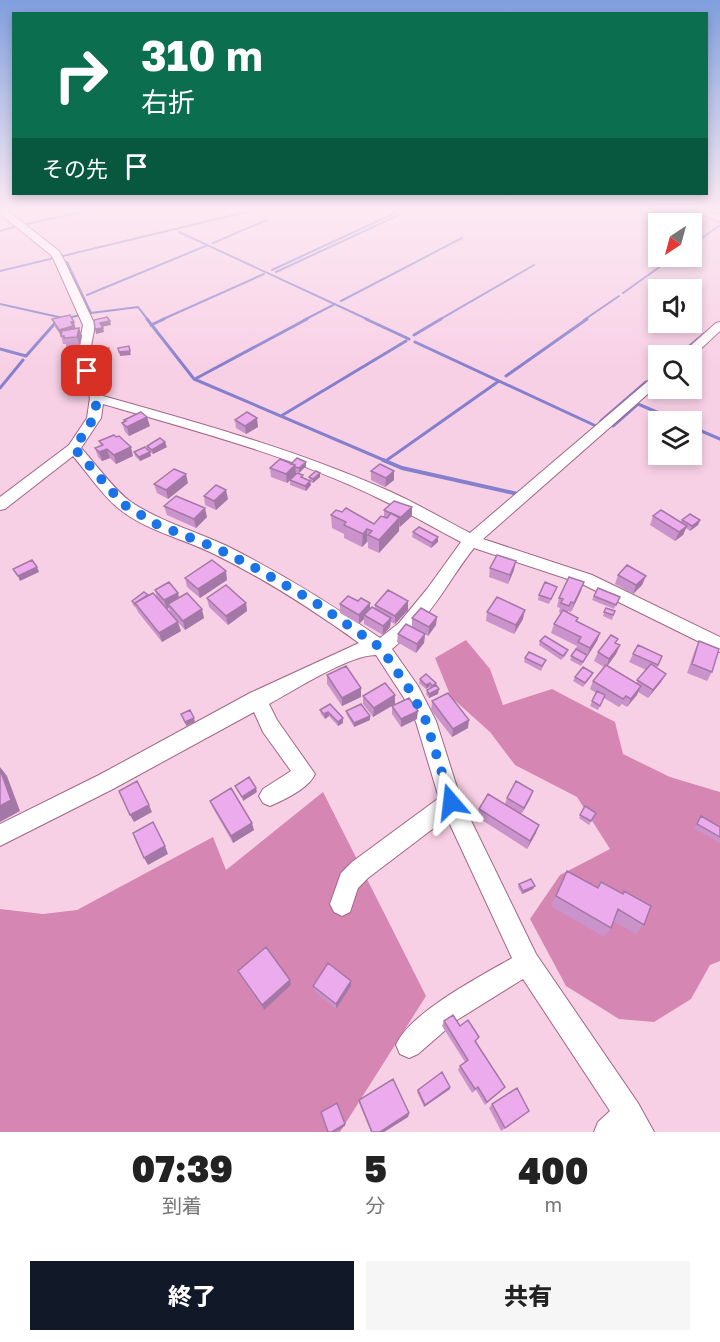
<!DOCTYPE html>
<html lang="ja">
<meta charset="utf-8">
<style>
body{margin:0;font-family:"Golos Text","Noto Sans JP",sans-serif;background:#f6f6f6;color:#222;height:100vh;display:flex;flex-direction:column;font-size:22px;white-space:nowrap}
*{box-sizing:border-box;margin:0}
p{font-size:20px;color:#767676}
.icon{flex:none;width:33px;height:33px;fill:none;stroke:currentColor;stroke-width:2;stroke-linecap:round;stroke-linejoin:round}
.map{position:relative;height:1132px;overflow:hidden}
.details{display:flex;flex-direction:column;background:#fff;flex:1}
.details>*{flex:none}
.hud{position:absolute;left:12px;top:12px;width:696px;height:183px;border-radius:0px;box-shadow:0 3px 9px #0003;background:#0b6e4f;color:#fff;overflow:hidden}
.needle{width:39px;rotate:216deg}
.buttons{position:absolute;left:648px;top:213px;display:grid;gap:12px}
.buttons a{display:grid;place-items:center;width:54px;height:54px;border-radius:0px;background:#fff;box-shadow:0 3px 9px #0003;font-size:30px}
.pin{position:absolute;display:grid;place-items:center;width:51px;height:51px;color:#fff;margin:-26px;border-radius:12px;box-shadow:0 3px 9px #0006}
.me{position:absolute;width:66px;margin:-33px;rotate:343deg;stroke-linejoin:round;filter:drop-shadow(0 0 4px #0008)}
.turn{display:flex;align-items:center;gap:21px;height:126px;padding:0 30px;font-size:27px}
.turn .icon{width:78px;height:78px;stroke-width:2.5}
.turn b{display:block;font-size:42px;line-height:51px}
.then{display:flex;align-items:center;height:57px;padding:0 30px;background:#0003;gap:12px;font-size:22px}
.eta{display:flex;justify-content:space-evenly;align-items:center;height:102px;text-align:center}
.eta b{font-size:36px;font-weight:800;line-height:42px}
.primary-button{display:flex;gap:12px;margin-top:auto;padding:12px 30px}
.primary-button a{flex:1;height:69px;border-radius:0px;background:#111827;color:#fff;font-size:24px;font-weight:800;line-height:69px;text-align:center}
.primary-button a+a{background:#f6f6f6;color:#222}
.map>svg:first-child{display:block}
</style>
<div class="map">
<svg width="720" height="1132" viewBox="0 0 720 1132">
<rect width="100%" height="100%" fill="#f8d0e5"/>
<path fill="#d686b3" d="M466,640L490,669L503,705L552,689L615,722L623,754L670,777L720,792V961L710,965L691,999L654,1022L619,1019L566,986L530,919L560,875L610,849L577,797L515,765L490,732L451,697L435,658Z
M323,792L426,996L340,1132H0V909L43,914L77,910L213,837L226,870Z"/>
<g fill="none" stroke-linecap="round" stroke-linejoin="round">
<path stroke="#8580cd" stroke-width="2" d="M27,224L105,207
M0,231L18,226
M179,232L369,320
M213,243L267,220
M692,245L720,225
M67,262L91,313L138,307L148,320
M272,270L395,213
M0,271L267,207
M276,272L399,215
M623,293L675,256
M87,295L208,245
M341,301L462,238
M0,304L63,318
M67,318L81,315
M161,320L264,274
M304,320L335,304
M439,320L534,265
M584,320L619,296"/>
<path stroke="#8580cd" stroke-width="3" d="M147,319L194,379L386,461
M366,319L409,339
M151,325L164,319
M414,335L441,319
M415,342L596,426L594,428
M0,349L26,356L57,321
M678,356L704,334
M506,376L587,319
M195,379L307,319
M0,388L23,360
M281,416L406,341
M601,421L646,382
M613,426L638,404L680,422
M692,427L720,439
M387,460L499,381"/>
<path stroke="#8580cd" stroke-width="4" d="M383,460L402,468L518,494"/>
<defs>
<path id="minor" d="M0,207H3L59,251L64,260L95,325L89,357L103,396C200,423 296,450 389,491C416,503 443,519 470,533L654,376L658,375V385L483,539L592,575L720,637V652L580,583L474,548C461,564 451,581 439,598C426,617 410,634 392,649L418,686L436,721L461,800L536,954L638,1103L654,1132H594L598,1122L610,1111L523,979L457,1020L418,1054L409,1058L400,1054L396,1045C409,1013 481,976 512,958L447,818L368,878L358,888L350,912L342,916L334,912L330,904L341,873L352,862L439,798L416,722L404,698L376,655C349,655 295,690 269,704L277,720L315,774C309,788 284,800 270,806L263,803L259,796L263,789L291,771L263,732L254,712L113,789L0,846V824L99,775L250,693L359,643C313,610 265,579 214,554C182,538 146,531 118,508C101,494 87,472 73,456L5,509L0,510V497L69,445L87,418L90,398L77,357L83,325L54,260L51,255L0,214ZM103,404C196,431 292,456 380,499C407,512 434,528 461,542L427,589L399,623L380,638C331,604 281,573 227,546C195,531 161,522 131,502C114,490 96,464 81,448L101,418Z
M680,207H694L720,215V221Z
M720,322V331L692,357L679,356L716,323Z"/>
</defs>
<use href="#minor" stroke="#a16586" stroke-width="2"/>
<use href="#minor" fill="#fff" fill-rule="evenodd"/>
</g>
<path fill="#ca93cc" d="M52,319L76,328H79L82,336L80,346L66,347V344H63L61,336L55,327Z
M109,348L110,352L109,358L93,359L92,355Z
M124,420L150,426L129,436L125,432L122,423L125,422Z
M235,420L258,427L246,434L236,428Z
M99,441L133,456L116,464L110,458L102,461L98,457L95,448L101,446Z
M147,446L167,447L153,454L150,452L151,456L140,461L135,456L134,452L148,450Z
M306,462V466L299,473L296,472V474L303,475V478L310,481L309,477H320L313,483L310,482L311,485L306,491L290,485V481L287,483L271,477L270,468L291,464Z
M371,471L394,480L385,487L371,480Z
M188,483L168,499L157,493L154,484Z
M204,496L228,499L216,510L205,505Z
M164,506L207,517L196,528L167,515Z
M384,510L412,516L399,527V531L379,553L368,548V542H367L362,547L344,538V534L332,528L331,515L374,524L384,517Z
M653,516L681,522L682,520H700L698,525L690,531L686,528L683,535L675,541L650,525Z
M413,532L438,542L431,548L412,537Z
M490,568L514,570L508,584L489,577Z
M618,575L646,576L642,585L633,594L615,584Z
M185,578L227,580L200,598L187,587Z
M155,590L179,598L204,618L185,630L170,613L169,608L167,609L181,631L162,642L138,612L136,608L133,605L132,601L148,596L157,598Z
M555,591L549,604L538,600L539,595Z
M581,591L571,612L568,611V613L578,618L577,621L600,633L597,641L581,666L570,660L577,646L551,633L554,624L561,613L559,612L560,608L557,607L559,598Z
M594,596L620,597L614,609L592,600Z
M207,598L246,603L247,611L228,625L209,607Z
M408,601V610L395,624L391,622L390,627L383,635L364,624V619L359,624L340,613V604L375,609V605Z
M606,608L615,611L612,620L603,616Z
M487,612L523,619L514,634L486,621Z
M412,618L436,625L428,636L425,634L424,643L416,653L397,642L398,634L412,627Z
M540,641L568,650L566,655L561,660L539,645Z
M699,641L712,672L707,681L687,673L695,650Z
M616,643L620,645L616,654L607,666L636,683L646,670L629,662L638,645L662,656L657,668L666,674L661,682L648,698L638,692L627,707L622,704L619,707L604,698L598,710L590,706L596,693L590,689L593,681L604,667L594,661L598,652Z
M525,658L546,660L541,671L524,662Z
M593,673L591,677L583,687L573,681L575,677Z
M327,675L361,697L342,706L327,684Z
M420,679L436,683V686L438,694L429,698L426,694L427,690L430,688L429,687L426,689L419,683Z
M395,695V704L373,717L363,704V696Z
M432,701L468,728L452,737L431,710Z
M330,704L343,718V723L338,726L329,716L325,719L321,714L320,710Z
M392,706L417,719L401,727L392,714Z
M346,711L370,720L354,727L347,715Z
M507,798L530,799L521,814L536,833L527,849L477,817L479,809L505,804Z
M210,801L254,830L233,843L213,808Z
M585,806L596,813L589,825L579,818Z
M701,816L720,827V843L694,828Z
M567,871L597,888L601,882L622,894L624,891L644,925L636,934L613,921L611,928L604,937L551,906Z
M519,884L535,886L533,889L522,894L518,887Z
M238,971L291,985L264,1010L241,977Z
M351,981V986L336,1009L314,991L313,986Z
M444,1021L460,1026L477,1042L476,1043L505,1087L485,1105L476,1090L472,1093L458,1070L460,1066L465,1062L442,1026Z
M450,1089L424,1107L417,1092L418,1090Z
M359,1100L409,1113L408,1117L384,1132H371L359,1103Z
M492,1104L529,1111L501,1131L489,1108Z"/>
<path fill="#a478a6" d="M110,321L111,325L101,327L100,323Z
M71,322H74L76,330L64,336H61L59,330Z
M79,328L82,336L80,346L77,337Z
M103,328L104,332L96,334L95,329Z
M130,351L131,355L120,356L119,352Z
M147,417L150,426L129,436L127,427Z
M257,418L258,427L246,434L245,426Z
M165,442L167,447L153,454L152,450Z
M131,447L133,456L116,464L114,455Z
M107,449L110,458L102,461L99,452Z
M150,452L151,456L140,461L139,457Z
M306,462V466L299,473V468Z
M295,465L296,474L287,483L286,474Z
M394,471V480L385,487L386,478Z
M320,473V477L313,483V479Z
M186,474L188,483L168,499L166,490Z
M310,481L311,485L306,491L305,486Z
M226,490L228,499L216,510L214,501Z
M412,507V516L400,527V518Z
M205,508L207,517L196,528L194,519Z
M400,517L399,531L379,553V540Z
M700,520L698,525L690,531L692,526Z
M687,526L683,535L675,541L679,532Z
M367,529V542L362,547L363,534Z
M438,537V542L431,548L432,543Z
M516,561L514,570L508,584L510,575Z
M37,567L39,572L20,581L18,576Z
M226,571L227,580L200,598L198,589Z
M646,576L642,585L633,594L636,585Z
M584,582L581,591L571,612L574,603Z
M178,593L180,602L168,604L169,608L167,609L164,600Z
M408,601V610L395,624V616Z
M246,603L247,611L228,625L226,616Z
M370,603V612L364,615V619L359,624V615Z
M202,609L204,618L185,630L183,621Z
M525,610L523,619L514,634L516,625Z
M437,617L436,625L428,636L429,627Z
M391,618L390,627L383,635V626Z
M178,622L181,631L162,642L159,633Z
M600,633L597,641L587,657L590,648Z
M425,634L424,643L416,653L417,644Z
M620,645L616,654L606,668L609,659Z
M666,674L661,682L648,698L653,690Z
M430,683L429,687L426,689V685Z
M641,686L637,695L627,707L631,699Z
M361,688V697L342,706V698Z
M439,689L438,694L429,698V694Z
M395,695V704L373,717L374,708Z
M418,711L417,719L401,727V719Z
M328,712L329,716L325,719L324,714Z
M370,716V720L354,727V723Z
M194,718L195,722L186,726L185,722Z
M343,718V723L338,726V722Z
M469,720L468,728L452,737L453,729Z
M0,767L7,776L20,811L0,822Z
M256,788L257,792L243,801L242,797Z
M533,791L530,799L521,815L524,808Z
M149,805L152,812L134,822L130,815Z
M252,823L254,830L233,843L231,836Z
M539,825L536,833L527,849L530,841Z
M165,846L168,854L148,865L144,858Z
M535,886L533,889L522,894L523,891Z
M290,980L291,985L264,1010L262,1005Z
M351,981V986L336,1009V1004Z
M450,1087V1089L424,1107L425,1105Z
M409,1113L408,1117L384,1132H380Z
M345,1124V1126L335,1132H332Z"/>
<path fill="#ebabed" stroke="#a478a6" stroke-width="1.5" d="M70,315L74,322H71L73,326L59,330L52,319Z
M107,317L110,321L100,323L103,328L95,329L94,320Z
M79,328L77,337L64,338V336H61L62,331Z
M129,346L130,351L119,352L118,348Z
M109,348L108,354L92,355V349Z
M141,412L147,417L127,427L122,423L126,421L124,420Z
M247,412L257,418L245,426L235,420Z
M114,435L116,437L119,436L131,447L114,455L107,449L99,452L95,448L103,445L99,441Z
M160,438L165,442L152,450L147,446Z
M145,447L150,452L139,457L134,452Z
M297,458L306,462L299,468L295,467V465L291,464Z
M280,459L295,465L286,474L270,468Z
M380,464L394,471L386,478L371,471Z
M174,469L186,474L166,490L154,484Z
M316,471L320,473L313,479L309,477Z
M297,473L303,475L301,477L310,481L305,486L290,480Z
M216,485L226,490L214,501L204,496Z
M176,496L205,508L194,519L164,506Z
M394,501L412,507L400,518L384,510Z
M346,508L374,524L381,516L387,518L391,513L400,517L379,540L368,535L372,531L367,529L363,534L344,525L346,522L331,515L336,510L342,512Z
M661,510L687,526L679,532L653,516Z
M690,514L700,520L692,526L682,520Z
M419,527L438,537L432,543L413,532Z
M497,555L516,561L510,575L490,568Z
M32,560L37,567L18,576L13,569Z
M212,560L226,571L198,589L185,578Z
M627,565L646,576L636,585L618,575Z
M569,577L584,582L574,603L571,602L569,606L561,603L563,599L559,598Z
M169,582L178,593L164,600L155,590Z
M545,582L557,587L551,599L539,595Z
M226,585L246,603L226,616L207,598Z
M598,588L620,597L616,605L594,596Z
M388,590L408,601L395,616L375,605Z
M144,592L148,595L135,603V604L132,601Z
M153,593L178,622L159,633L135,603Z
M187,593L202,609L183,621L168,604Z
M348,596L358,601L361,598L370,603L359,615L340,604Z
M497,597L525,610L516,625L487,612Z
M372,607L391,618L383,626L364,615Z
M421,608L437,617L429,627L412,618Z
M606,608L615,611L613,615L604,612Z
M563,610L578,618L576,621L600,633L590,648L578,642L581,637L554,624Z
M406,624L425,634L417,644L398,634Z
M611,635L618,639L615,643L620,645L609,659L598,652Z
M545,636L568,650L563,656L540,641Z
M699,641L719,649L712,672L692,664Z
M638,645L662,656L658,665L633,654Z
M576,649L587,655L583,662L571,656Z
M529,652L546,660L542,666L525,658Z
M651,664L666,674L653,690L637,680Z
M606,665L641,686L631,699L626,696L623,699L593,681Z
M346,666L361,688L342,698L327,675Z
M583,667L593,673L585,683L575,677Z
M426,674L436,683L432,686L430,683L426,685L420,679Z
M385,683L395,695L374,708L363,696Z
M436,685L439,689L429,694L427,690Z
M597,691L605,695L600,706L592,701Z
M448,693L469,720L453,729L432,701Z
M409,698L418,711L401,719L392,706Z
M330,704L343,718L338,722L328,712L324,714L320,710Z
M361,704L370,716L354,723L346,711Z
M190,710L194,718L185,722L181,714Z
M0,769L11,800L0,806Z
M249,777L256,788L242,797L235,786Z
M137,781L149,805L130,815L119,791Z
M516,781L533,791L524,808L507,798Z
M231,788L252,823L231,836L210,801Z
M488,794L539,825L530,841L479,809Z
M585,806L596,813L591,821L580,815Z
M701,816L720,827V837L697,824Z
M153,822L165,846L144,858L133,833Z
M567,871L598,888L601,882L623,894L624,891L651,906L644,925L618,909L611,928L556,896Z
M531,879L535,886L523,891L519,884Z
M266,947L290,980L262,1005L238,971Z
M328,963L351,981L336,1004L313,986Z
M453,1015L460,1026L468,1020L479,1037L475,1041L505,1087L487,1102L478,1087L475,1089L460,1066L468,1060L444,1021Z
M442,1072L450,1087L425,1105L418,1090Z
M393,1079L409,1113L380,1132H372L359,1100Z
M517,1088L529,1111L505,1128L492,1104Z
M337,1103L345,1124L332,1132H328L321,1112Z"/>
<linearGradient id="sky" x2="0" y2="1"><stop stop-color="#809fdd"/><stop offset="0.57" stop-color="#fceaf3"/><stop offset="1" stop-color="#fceaf3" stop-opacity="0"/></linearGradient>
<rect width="720" height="366" fill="url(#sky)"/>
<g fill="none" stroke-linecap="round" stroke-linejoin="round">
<path stroke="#1a73e8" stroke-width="10" stroke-dasharray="0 18" d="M87,371C103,410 97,415 74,448L123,504L156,524L216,548L252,566L313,601L381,648L411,692L426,721L451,802"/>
</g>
</svg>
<div class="buttons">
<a><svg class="needle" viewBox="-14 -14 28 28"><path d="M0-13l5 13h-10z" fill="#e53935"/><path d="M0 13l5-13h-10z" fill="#767676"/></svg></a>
<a><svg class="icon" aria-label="sound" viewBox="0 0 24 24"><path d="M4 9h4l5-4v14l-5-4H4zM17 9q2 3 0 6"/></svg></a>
<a><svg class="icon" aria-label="search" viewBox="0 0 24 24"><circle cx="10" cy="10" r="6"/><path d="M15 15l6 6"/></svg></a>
<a><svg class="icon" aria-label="layers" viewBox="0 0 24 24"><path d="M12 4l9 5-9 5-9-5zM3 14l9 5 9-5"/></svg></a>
</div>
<div class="pin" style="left:87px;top:371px;background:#d93025"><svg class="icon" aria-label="arrive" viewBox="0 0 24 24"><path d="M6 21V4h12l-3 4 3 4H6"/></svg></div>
<svg class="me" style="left:451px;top:802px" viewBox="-20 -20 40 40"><path d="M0-17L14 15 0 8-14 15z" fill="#1a73e8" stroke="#fff" stroke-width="4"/></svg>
<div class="hud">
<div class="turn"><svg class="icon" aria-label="right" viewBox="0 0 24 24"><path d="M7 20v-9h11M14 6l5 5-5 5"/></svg><div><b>310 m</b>右折</div></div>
<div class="then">その先<svg class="icon" aria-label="arrive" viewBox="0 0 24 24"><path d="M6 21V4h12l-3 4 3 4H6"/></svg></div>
</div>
</div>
<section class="details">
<div class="eta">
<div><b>07:39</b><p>到着</p></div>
<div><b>5</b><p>分</p></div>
<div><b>400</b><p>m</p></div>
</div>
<div class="primary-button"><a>終了</a><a>共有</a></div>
</section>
